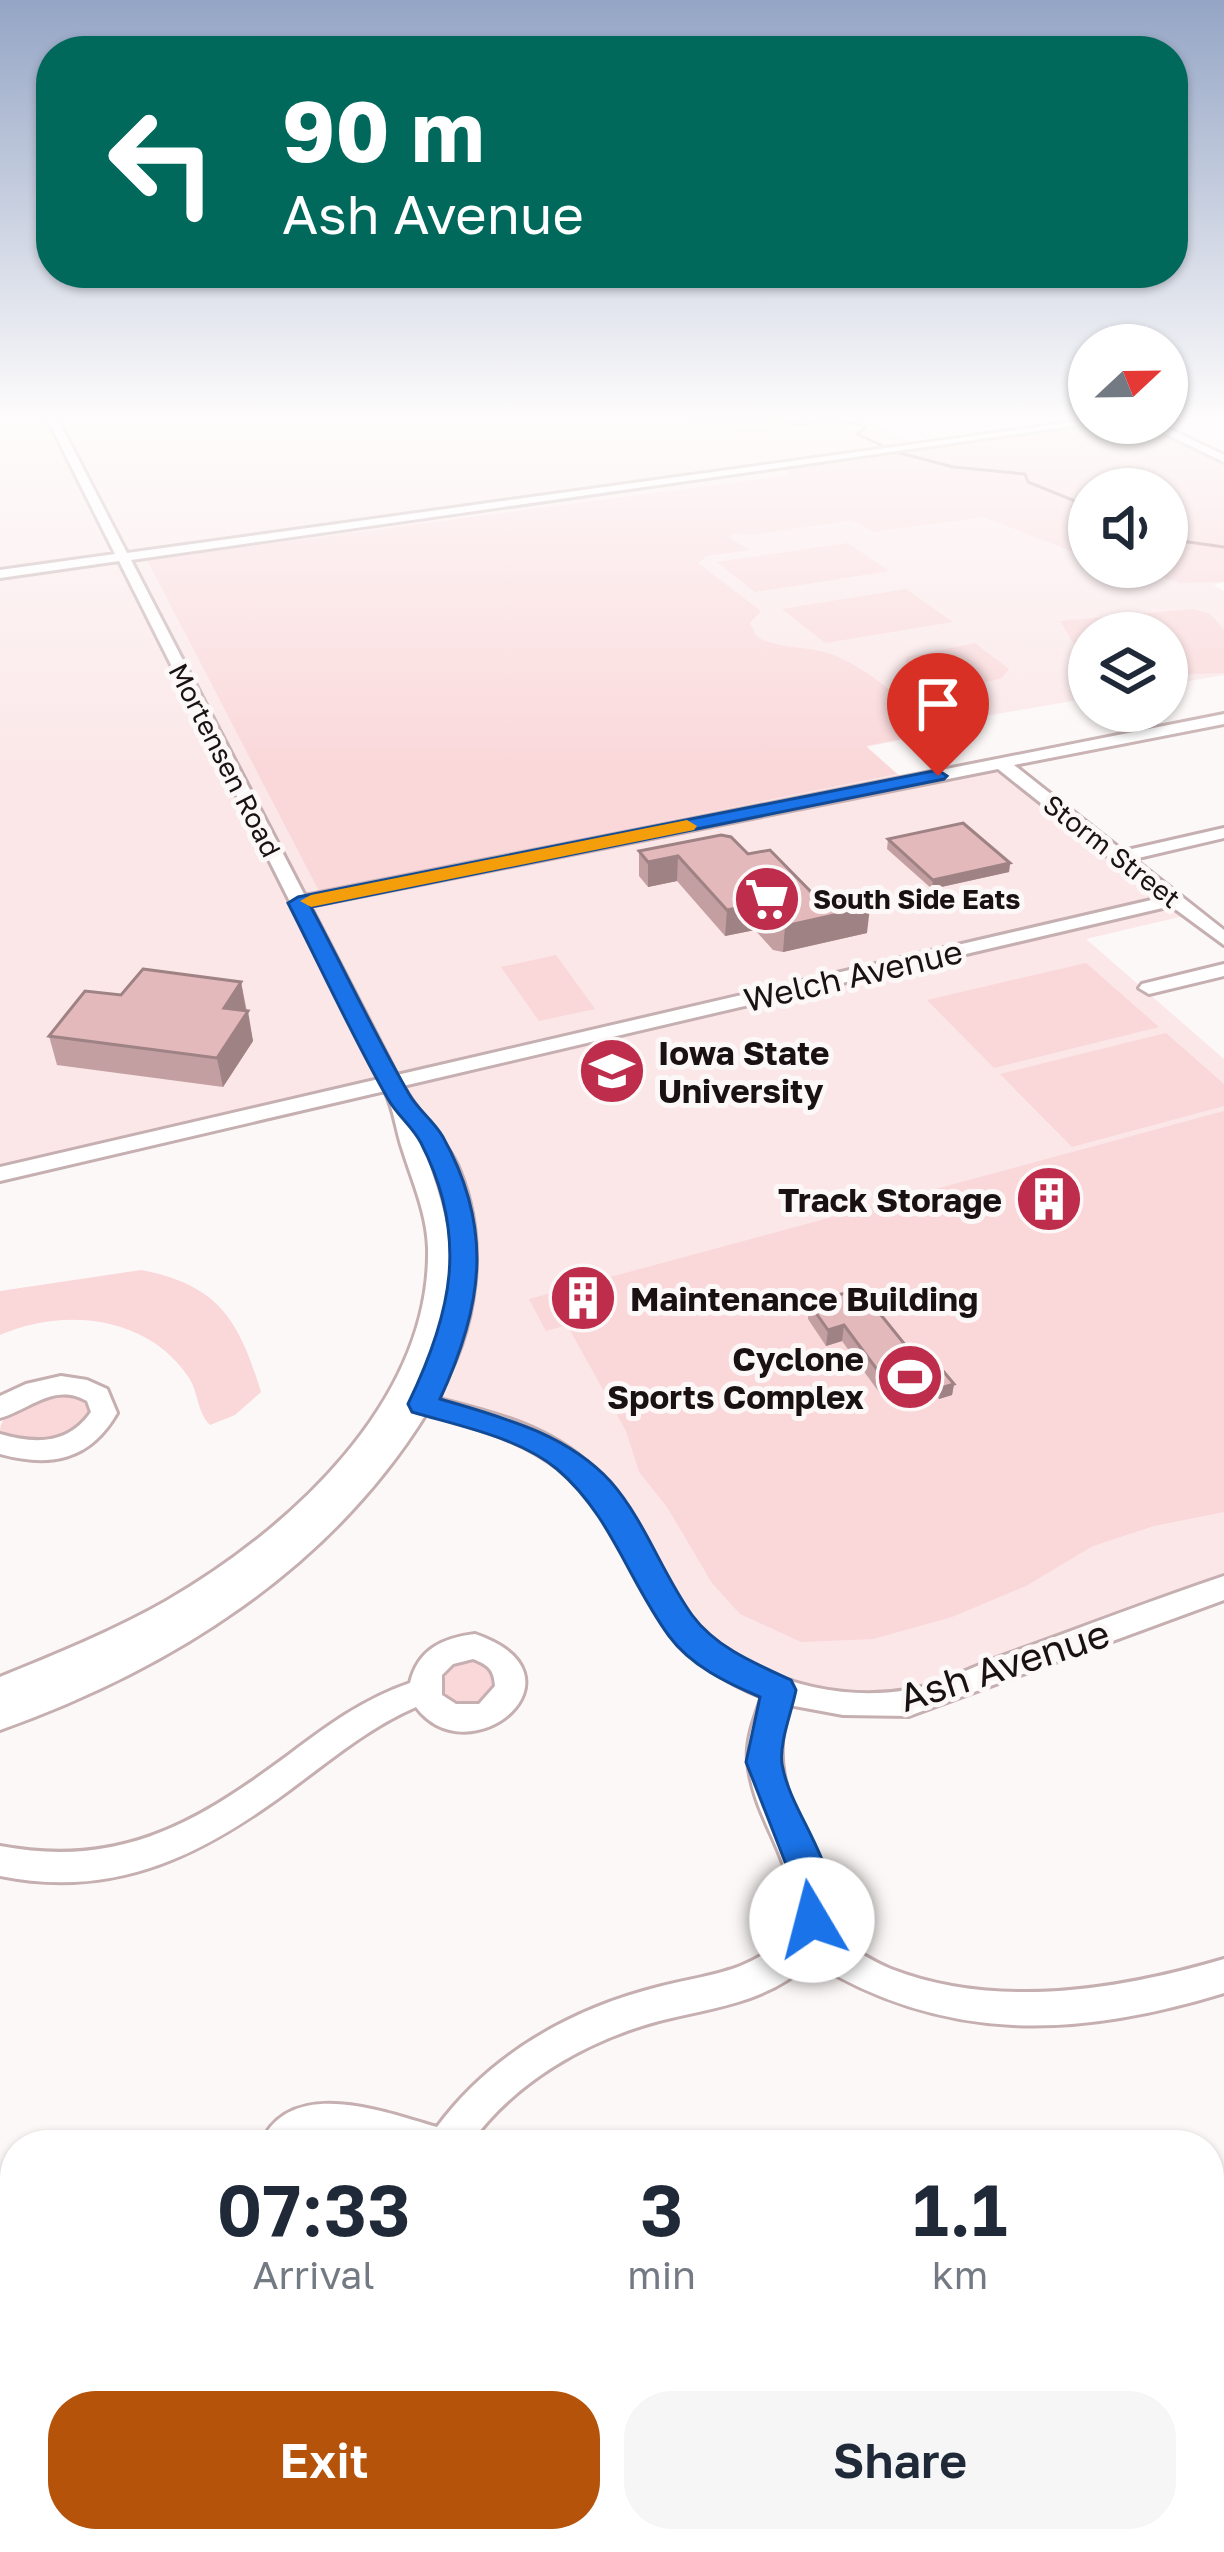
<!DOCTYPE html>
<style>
body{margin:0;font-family:"Golos Text",sans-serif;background:#f6f6f7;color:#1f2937;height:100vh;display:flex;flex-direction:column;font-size:45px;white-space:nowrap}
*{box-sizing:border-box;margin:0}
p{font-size:39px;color:#747a83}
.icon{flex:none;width:66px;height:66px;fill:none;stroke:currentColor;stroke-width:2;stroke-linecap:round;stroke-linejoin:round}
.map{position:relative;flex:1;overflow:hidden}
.sheet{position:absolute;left:0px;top:2130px;width:1224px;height:423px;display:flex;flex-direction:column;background:#fff;border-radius:48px 48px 0 0;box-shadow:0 3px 9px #0004}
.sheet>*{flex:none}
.banner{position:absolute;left:36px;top:36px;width:1152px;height:252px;border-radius:48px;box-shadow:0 3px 9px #0004;background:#00695c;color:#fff;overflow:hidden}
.needle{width:78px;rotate:68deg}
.fabs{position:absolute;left:1068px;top:324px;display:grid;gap:24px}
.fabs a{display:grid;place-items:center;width:120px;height:120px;border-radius:50%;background:#fff;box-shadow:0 3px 9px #0004;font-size:60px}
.pin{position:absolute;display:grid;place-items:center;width:102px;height:102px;color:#fff;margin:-123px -51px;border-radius:50% 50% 50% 0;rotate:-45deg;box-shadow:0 0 12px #0007}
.pin .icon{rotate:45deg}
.me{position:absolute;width:132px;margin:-66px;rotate:352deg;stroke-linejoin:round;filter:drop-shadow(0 0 9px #0008)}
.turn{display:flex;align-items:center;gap:42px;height:252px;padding:0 48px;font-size:54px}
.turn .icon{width:156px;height:156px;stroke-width:2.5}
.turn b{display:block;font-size:84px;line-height:102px}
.eta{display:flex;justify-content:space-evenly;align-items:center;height:204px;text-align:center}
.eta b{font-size:72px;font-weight:600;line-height:84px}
.cta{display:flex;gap:24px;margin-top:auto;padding:24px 48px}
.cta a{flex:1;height:138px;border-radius:48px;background:#b45309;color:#fff;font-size:48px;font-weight:600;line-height:138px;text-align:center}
.cta a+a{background:#f6f6f7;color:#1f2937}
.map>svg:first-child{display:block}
</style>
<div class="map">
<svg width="1224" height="2552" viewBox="0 0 1224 2552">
<rect width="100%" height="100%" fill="#fdf8f8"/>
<path fill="#fbe7e8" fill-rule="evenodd" d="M0,416H861L920,449L1101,423H1143L1224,483L1214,485L1224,582L1214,585L1224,591V675L1167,685V633H1089V698L974,718L961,728L866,747L906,781L1001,763L1192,914L1086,939L1224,1059V1588L883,1705L729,1668L563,1457L423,1404L442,1363L461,1213L391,1083L0,1174ZM1089,489H1167V567H1089Z"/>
<path fill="#fad7d9" d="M590,416H799V421L773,428L774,435L759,436L656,416L563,421Z
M1101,423H1143L1224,461V582L1180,583L1129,567H1167V489H1089V558L983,517L874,532L852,520L753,535L733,533L730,538L750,550L707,556L698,563L761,611L750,623L757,637C781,650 807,645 831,654C871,669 907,705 941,731L866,746L897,774L319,891L147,560L790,475L783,468Z
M848,543L889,571L755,592L717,562Z
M906,589L953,622L825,643L782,609Z
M1193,609L1210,614L1224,630V673L1167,675V633H1089V660L1082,658L1060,621Z
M975,643L1009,669L1002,678L950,692L905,662L907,657Z
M556,955L595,1009L539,1021L501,967Z
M1086,963L1159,1027L994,1068L927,1000Z
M1166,1033L1224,1084V1106L1072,1147L1000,1074Z
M1224,1111V1512L1154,1526L1093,1546L1026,1586L952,1617L873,1639L801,1642L740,1614L712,1583L667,1507L639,1472L626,1431L567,1325L546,1331L529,1299Z
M141,1270C219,1285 239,1320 261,1392L235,1415L210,1425C196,1411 199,1391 187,1375C146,1316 64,1307 0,1335V1291Z
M73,1393L91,1409L78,1433L33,1443L0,1431C2,1402 50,1394 73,1393Z
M463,1657L483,1659L499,1682L489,1701L466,1709L442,1698L440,1673Z"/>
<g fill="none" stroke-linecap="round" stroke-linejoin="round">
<path stroke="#b68e90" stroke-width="3" d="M769,416L800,426L824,419L861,425L865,428L857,434L885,447
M900,453L953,467L1025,474L1028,482L1075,501L1073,507L1089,513
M1167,539L1224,547"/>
<defs>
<path id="minor" d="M46,416H56L127,553L1089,420L1094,423L131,560L305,896L1224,714V724L1014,765L1123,851L1224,828V838L1134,859L1224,930V945L1171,906L403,1086C419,1116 448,1141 460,1172C489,1245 477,1331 436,1398C491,1412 550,1426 592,1467C632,1506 650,1559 681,1604C728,1672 826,1704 907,1690C939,1685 972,1667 1002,1656C1076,1630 1149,1601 1224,1576V1600L909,1716L843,1715L789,1705C758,1805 835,1838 826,1932C847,1944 868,1960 891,1969C997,2010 1119,1990 1224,1959V1993C1077,2038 945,2044 811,1961C768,2003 714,2007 659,2021C585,2041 514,2082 469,2145C424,2145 380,2143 336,2141C311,2140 286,2145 260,2145C289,2075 384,2112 437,2127C491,2054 571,2009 658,1987C713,1973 748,1974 792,1932C800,1860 754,1826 748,1761C746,1739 755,1717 762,1697C633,1645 653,1557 569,1478C530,1441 477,1428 426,1414C329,1570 171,1669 0,1730V1677C56,1654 113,1631 166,1601C289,1530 431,1402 428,1248C427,1214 413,1183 403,1151C396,1131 394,1109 385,1091L0,1181V1167L379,1079L119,561L0,578V570L115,554ZM998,769L1160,898L397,1075L310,906ZM425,1152C462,1206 459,1282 436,1341C460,1262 451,1227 425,1152Z
M1143,423H1157L1224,455V462Z
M1224,964V976L1149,994L1139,988L1142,984Z
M61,1376L87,1380L107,1389L117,1413C90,1460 51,1468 0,1454V1434C35,1444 68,1445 91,1412L87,1401C55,1382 30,1409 0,1418V1396L26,1384Z
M475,1634C595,1675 470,1779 416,1707C372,1726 337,1755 299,1783C207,1853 118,1900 0,1876V1846C116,1868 192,1826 283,1759C323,1729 362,1699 410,1683C418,1649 443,1638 475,1634ZM473,1659C488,1665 494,1669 495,1686L479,1704H456L442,1695V1675L453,1664Z
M535,2538H585L591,2552H541Z
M820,2538H881L875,2552H814Z"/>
</defs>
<use href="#minor" stroke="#c6afb0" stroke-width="6"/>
<use href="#minor" fill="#fff" fill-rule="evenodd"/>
</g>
<path fill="#c39fa2" d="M888,839L1010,863L1009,872L932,889L887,849Z
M639,851L748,854L867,933L783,952L773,950L755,930L725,936L677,881L648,887L639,876Z
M241,982L253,1041L223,1087L57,1065L49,1036Z
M1026,1179L1077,1199L1075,1209L1049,1217L1023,1190Z
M561,1280L605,1294V1305L574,1313L561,1291Z
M809,1303L923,1367L921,1383L881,1395L842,1341L826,1346L808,1319Z
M926,1368L954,1384L952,1395L939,1399L924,1379Z"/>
<path fill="#9f8284" d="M678,856L677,881L648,887V862Z
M1010,863L1009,872L932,889L933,880Z
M757,904L755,930L725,936L727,910Z
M870,907L867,933L783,952L785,926Z
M241,982L246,1011L224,1008Z
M248,1011L253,1041L223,1087L217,1058Z
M1077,1199L1075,1209L1049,1217L1051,1206Z
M605,1294V1305L574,1313V1303Z
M844,1325L842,1341L826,1346L828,1330Z
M923,1367L921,1383L881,1395L884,1379Z
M954,1384L952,1395L939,1399L941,1388Z"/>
<path fill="#e3b9bc" stroke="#9f8284" stroke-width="3" d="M963,823L1010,863L933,880L888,839Z
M721,835L731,837L748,854L770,850L822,903L857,895L870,907L785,926L775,924L757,904L727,910L678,856L648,862L639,851Z
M143,969L241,982L224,1008L248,1011L217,1058L49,1036L85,991L121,995Z
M1051,1172L1077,1199L1051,1206L1026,1179Z
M592,1272L605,1294L574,1303L561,1280Z
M860,1289L923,1367L884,1379L844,1325L828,1330L809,1303Z
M938,1365L954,1384L941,1388L926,1368Z"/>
<linearGradient id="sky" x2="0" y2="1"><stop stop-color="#94a5c5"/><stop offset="0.54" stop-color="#fefcfc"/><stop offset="1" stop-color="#fefcfc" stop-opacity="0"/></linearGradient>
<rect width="1224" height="773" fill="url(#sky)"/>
<path fill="#1a73e8" stroke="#114b97" stroke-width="3" d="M938,770L947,776L944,779L311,907C344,969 374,1033 409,1094C418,1110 434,1121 443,1137C494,1229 483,1306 440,1399C501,1417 566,1433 611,1482C645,1521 662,1573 692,1615C715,1647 756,1664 791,1680L796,1690C792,1711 779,1743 782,1764C791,1819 851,1874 826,1933L812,1938L798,1933L793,1920L789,1872L746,1762L760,1697C727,1683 691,1666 669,1636C628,1580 611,1515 557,1469C518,1437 459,1426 412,1412L408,1404C452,1313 469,1237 421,1143C412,1126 397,1115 388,1099C352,1036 321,968 288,903L298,897Z"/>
<path fill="#f59e0b" d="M687,820L697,826L694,830L311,907L300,901L311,895Z"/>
<defs>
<symbol id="supermarket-disc" viewBox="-11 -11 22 22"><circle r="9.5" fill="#be2d4c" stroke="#fdf8f8"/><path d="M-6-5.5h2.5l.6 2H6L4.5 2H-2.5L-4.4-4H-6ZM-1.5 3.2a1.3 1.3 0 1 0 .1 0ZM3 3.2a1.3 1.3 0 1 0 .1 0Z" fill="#fff"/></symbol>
<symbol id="university-disc" viewBox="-11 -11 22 22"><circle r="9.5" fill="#be2d4c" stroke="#fdf8f8"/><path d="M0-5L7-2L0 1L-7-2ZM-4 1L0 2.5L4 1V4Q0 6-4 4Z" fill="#fff"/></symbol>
<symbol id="building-disc" viewBox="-11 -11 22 22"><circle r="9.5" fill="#be2d4c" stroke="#fdf8f8"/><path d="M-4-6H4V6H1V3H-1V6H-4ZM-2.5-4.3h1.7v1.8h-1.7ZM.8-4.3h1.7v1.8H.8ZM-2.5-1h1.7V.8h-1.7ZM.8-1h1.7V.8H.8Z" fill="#fff"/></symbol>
<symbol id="stadium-disc" viewBox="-11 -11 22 22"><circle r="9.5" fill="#be2d4c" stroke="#fdf8f8"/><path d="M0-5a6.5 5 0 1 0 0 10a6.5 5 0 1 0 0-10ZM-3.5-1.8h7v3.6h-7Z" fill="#fff"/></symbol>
</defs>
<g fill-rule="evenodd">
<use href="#supermarket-disc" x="729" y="861" width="76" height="76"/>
<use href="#university-disc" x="574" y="1033" width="76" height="76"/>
<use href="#building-disc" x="1011" y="1161" width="76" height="76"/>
<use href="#building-disc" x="545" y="1260" width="76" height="76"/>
<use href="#stadium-disc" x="872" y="1339" width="76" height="76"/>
</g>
<g text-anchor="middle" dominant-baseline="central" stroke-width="10" stroke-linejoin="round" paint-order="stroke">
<g font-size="27" fill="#191112" stroke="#fdf8f8">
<text transform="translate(225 760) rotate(63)">Mortensen Road</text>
<text transform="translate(1112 851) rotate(38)">Storm Street</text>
</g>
<g font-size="27" font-weight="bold" fill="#191112" stroke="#fdf8f8" text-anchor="start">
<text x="813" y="899">South Side Eats</text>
</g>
<g font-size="33" fill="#191112" stroke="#fdf8f8">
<text transform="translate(853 975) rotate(-13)">Welch Avenue</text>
</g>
<g font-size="33" font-weight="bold" fill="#191112" stroke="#fdf8f8" text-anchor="start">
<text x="658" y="1052">Iowa State<tspan x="658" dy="38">University</tspan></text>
<text x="1002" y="1199" text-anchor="end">Track Storage</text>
<text x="630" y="1298">Maintenance Building</text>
<text x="864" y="1358" text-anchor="end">Cyclone<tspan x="864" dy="38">Sports Complex</tspan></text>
</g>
<g font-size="39" fill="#191112" stroke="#fdf8f8">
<text transform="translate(1004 1665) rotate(-18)">Ash Avenue</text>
</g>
</g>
</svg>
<div class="fabs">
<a><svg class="needle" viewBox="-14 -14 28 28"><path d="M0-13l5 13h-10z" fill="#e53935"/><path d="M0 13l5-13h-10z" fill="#747a83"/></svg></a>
<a><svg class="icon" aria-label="sound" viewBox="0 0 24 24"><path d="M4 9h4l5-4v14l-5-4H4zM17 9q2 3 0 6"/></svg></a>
<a><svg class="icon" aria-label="layers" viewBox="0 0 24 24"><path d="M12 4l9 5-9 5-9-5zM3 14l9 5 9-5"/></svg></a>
</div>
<div class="pin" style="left:938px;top:776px;background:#d93025"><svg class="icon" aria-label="arrive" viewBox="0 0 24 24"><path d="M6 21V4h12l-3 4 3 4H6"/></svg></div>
<svg class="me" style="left:812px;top:1920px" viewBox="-20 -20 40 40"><circle r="19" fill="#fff"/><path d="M0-13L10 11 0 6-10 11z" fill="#1a73e8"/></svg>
<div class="banner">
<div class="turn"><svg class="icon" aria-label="left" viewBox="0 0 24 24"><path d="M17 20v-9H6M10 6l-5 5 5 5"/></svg><div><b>90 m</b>Ash Avenue</div></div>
</div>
<section class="sheet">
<div class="eta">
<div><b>07:33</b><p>Arrival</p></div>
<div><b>3</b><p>min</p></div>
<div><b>1.1</b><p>km</p></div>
</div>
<div class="cta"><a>Exit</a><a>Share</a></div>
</section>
</div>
